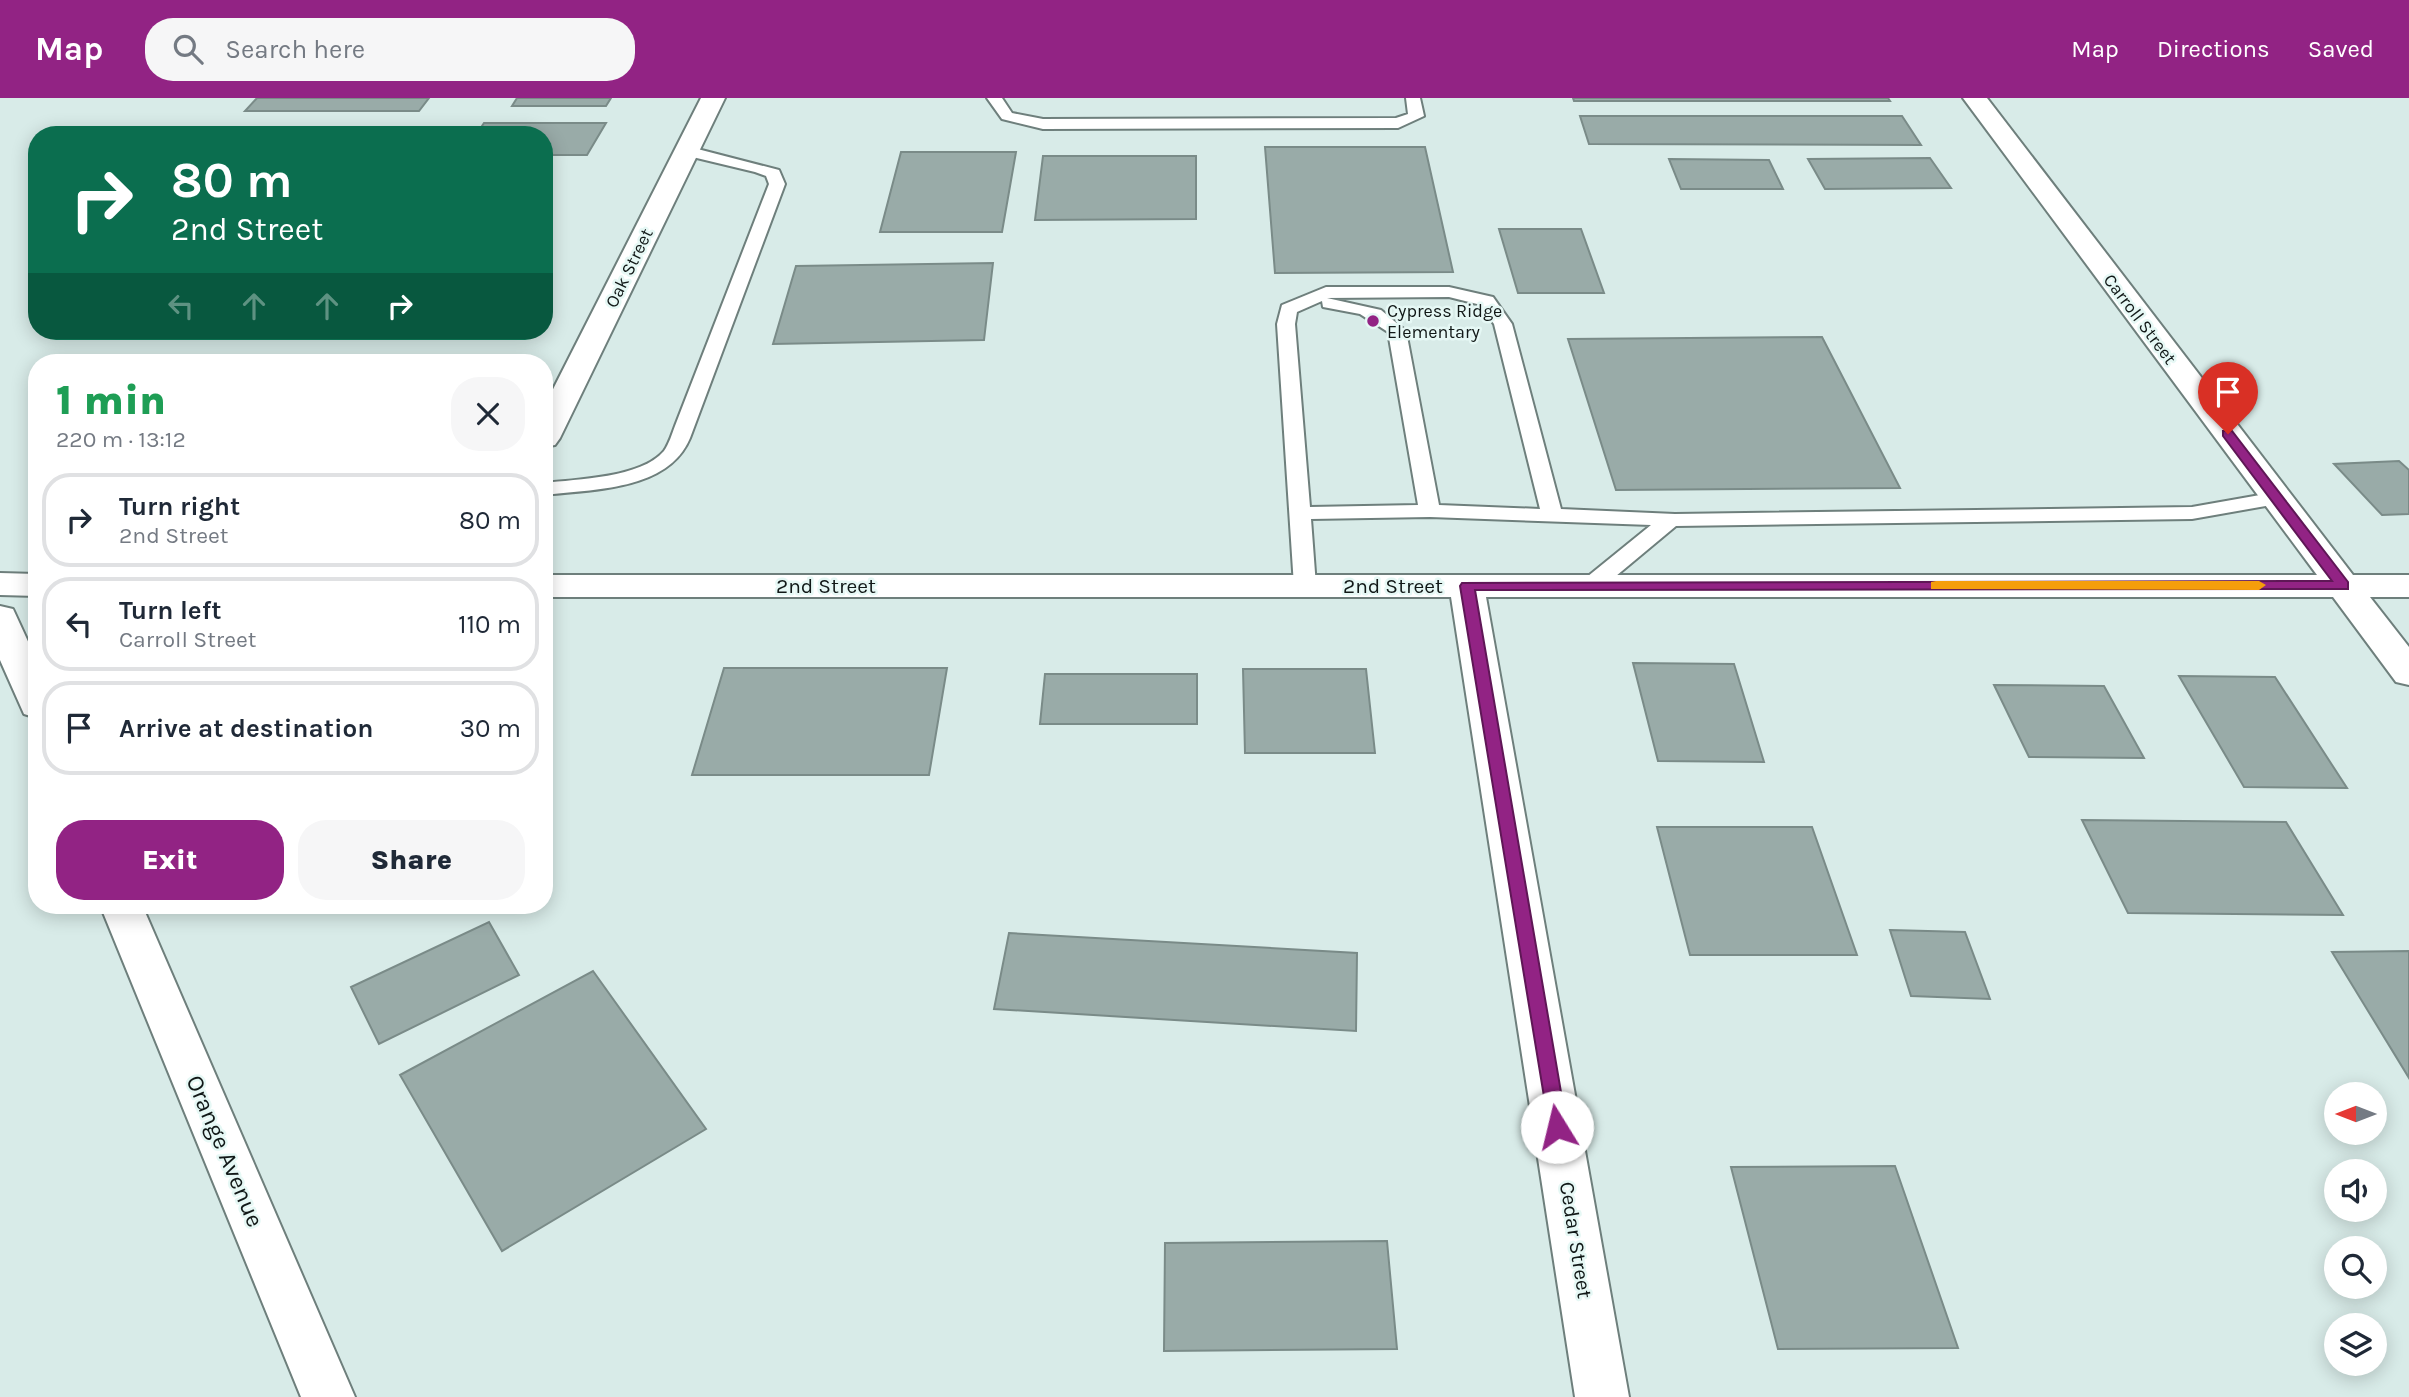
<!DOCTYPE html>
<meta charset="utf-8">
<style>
body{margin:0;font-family:Karla,sans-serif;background:#f6f6f7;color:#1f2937;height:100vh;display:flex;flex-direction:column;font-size:26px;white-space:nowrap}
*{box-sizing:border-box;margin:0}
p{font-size:23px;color:#747a83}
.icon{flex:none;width:38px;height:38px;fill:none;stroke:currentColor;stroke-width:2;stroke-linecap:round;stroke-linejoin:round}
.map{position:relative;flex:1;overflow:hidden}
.panel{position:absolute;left:28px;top:256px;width:525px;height:560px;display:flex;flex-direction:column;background:#fff;border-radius:28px;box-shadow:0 4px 18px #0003}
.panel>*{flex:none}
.banner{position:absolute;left:28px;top:28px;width:525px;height:214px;border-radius:28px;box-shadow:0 4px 18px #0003;background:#0b6e4f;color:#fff;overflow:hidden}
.needle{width:46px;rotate:270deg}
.tools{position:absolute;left:2324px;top:984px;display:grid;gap:14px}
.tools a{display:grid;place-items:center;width:63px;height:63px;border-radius:50%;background:#fff;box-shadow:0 4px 18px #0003;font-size:35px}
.pin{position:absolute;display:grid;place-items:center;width:60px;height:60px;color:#fff;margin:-72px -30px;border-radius:50% 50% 50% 0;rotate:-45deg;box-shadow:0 0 7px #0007}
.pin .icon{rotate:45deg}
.me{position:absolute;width:77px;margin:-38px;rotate:351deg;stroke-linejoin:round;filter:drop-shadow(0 0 5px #0008)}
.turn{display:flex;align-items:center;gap:24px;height:147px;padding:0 28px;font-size:32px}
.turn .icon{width:91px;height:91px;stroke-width:2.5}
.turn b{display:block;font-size:49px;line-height:60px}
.lanes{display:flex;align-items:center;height:66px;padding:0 28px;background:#0003;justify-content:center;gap:35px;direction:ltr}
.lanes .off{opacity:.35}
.round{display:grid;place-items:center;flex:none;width:74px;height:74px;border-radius:28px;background:#f6f6f7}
.summary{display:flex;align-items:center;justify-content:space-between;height:119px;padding:0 28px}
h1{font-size:42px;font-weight:800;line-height:52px;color:#1e9e55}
.button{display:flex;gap:14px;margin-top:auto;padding:14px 28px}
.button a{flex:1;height:80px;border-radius:28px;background:#922384;color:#fff;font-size:28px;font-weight:800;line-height:80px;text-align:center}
.button a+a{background:#f6f6f7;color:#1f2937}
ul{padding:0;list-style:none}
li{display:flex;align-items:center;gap:21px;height:94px;margin:0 14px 10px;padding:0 14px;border:4px solid #e0e1e3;border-radius:28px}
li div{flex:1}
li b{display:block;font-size:26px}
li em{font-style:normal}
header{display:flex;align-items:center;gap:42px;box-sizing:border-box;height:98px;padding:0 35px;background:#922384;color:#fff}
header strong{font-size:33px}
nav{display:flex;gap:38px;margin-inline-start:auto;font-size:24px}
.search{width:490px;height:63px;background:#f6f6f7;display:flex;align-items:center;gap:18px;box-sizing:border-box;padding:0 24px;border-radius:28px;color:#747a83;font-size:26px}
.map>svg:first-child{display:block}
</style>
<header>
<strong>Map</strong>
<div class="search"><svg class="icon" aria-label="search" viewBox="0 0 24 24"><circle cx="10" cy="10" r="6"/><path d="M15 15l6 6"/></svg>Search here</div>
<nav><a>Map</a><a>Directions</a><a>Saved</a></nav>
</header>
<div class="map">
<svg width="2409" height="1299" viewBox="0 0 2409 1299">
<rect width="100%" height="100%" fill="#d8ebe8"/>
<path fill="#99aba8" stroke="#7a8b88" stroke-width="2" d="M257,0H429L419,13H245Z
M517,0H611L606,8H512Z
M1573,0H1888L1890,3H1574Z
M1580,18H1902L1921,47L1589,46Z
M484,25H606L587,57H544V37H476Z
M1265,49H1425L1453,174L1275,175Z
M901,54H1016L1002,134H880Z
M1043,58H1196V121L1035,122Z
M1930,60L1951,90L1825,91L1808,61Z
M1669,61L1769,62L1783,91H1681Z
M1499,131H1581L1604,195H1518Z
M993,165L984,242L773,246L796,168Z
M1822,239L1900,390L1616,392L1568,241Z
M2399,363L2409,372V416L2382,417L2334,366Z
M1633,565L1734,566L1764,664L1658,663Z
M724,570H947L929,677H692Z
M1243,571H1366L1375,655H1245Z
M1045,576H1197V626H1040Z
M2179,578L2275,579L2347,690L2244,689Z
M1994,587L2104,588L2144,660L2029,659Z
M2082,722L2286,724L2343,817L2128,815Z
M1657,729H1812L1857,857H1690Z
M489,824L519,877L379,946L351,889Z
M1890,832L1965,834L1990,901L1911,898Z
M1009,835L1357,855L1356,933L994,911Z
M2409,853V980L2332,854Z
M593,873L706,1031L502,1153L400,977Z
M1895,1068L1958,1250L1778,1251L1731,1069Z
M1387,1143L1397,1251L1164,1253L1165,1145Z"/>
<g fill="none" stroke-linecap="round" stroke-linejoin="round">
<defs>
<path id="lane" d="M987,0H1002L1012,15L1043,21L1396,20L1408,16L1406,0H1420L1424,18L1398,30L1043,31L1002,21Z
M686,48L779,72L785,86L690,340C668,393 593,391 544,397V385C577,381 641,380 664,353C669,346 672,336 675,328L769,86L766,78L755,74L680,56L678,53Z
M1326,189H1449L1493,199L1512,226L1561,411L1675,416L2192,409L2277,394L2287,400L2277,406L2192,421L1676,428L1598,493H1582L1579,488L1582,483L1651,427L1430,419L1311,421L1316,488L1305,495L1294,488L1277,226L1282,207ZM1449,199L1481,207L1494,226L1540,411L1439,407L1406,233L1381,212L1327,200ZM1322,203L1323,209L1360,216L1388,234L1418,407L1310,409L1295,226L1297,214Z"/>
<path id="street" d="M701,0H725L560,340L555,347L544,349V309Z
M1963,0H1987L2353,477H2409V499H2370L2409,549V587L2396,584L2333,499H1486L1629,1299H1575L1451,499H544V477H2317Z
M0,475L37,476V498L0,497Z
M0,508L13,511L37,563V620L24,616L0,562Z
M100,807H142L355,1299H301Z"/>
</defs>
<use href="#lane" stroke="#6e7f7c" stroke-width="4"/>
<use href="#street" stroke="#6e7f7c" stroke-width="4"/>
<use href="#lane" fill="#fff" fill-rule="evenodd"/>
<use href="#street" fill="#fff" fill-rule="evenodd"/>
</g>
<path fill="#922384" stroke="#5f1756" stroke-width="2" d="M2223,333H2232L2348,484V491L1475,492L1567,1029L1564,1035H1550L1460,488L1462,485L2332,483L2223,338Z"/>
<path fill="#f59e0b" d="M1936,483H2259L2266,487L2259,492L1931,491V484Z"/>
<circle fill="#922384" stroke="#e6f8f5" stroke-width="2.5" cx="1373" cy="223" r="7"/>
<g text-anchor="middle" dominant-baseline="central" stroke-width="5" stroke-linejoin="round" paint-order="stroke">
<g font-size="18" fill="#111817" stroke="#e6f8f5">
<text transform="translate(629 170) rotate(-64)">Oak Street</text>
<text transform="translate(2140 221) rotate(53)">Carroll Street</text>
</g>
<g font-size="18" fill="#111817" stroke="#e6f8f5" text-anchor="start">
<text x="1387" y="213">Cypress Ridge<tspan x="1387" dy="21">Elementary</tspan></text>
</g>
<g font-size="21" fill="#111817" stroke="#e6f8f5">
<text x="826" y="488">2nd Street</text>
<text x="1393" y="488">2nd Street</text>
<text transform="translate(1576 1142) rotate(81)">Cedar Street</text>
</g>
<g font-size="24" fill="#111817" stroke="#e6f8f5">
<text transform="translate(225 1053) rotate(67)">Orange Avenue</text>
</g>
</g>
</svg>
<div class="tools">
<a><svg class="needle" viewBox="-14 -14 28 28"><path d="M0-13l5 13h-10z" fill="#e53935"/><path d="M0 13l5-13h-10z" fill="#747a83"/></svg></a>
<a><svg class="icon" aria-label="sound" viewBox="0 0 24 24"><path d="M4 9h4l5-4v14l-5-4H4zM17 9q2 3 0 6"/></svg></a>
<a><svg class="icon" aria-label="search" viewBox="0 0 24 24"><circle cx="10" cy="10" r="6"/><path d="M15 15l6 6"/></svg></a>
<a><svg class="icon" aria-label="layers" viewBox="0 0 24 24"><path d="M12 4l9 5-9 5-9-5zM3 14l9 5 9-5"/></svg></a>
</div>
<div class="pin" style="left:2228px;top:336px;background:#d93025"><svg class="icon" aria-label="arrive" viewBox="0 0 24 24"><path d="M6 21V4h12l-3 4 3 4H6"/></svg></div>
<svg class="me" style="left:1557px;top:1029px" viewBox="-20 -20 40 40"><circle r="19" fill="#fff"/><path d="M0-13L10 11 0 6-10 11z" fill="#922384"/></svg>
<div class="banner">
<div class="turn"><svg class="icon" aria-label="right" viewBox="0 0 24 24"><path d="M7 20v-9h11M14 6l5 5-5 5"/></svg><div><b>80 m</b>2nd Street</div></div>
<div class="lanes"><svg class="icon off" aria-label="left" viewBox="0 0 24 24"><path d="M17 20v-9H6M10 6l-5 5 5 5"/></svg><svg class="icon off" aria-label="ahead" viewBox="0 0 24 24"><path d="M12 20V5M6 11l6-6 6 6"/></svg><svg class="icon off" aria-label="ahead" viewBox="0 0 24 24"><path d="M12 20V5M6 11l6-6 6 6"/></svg><svg class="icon" aria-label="right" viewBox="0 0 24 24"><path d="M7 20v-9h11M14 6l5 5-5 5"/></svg></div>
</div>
<section class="panel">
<div class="summary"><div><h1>1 min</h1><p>220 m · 13:12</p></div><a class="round"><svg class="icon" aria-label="close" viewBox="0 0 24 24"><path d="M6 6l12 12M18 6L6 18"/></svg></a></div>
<ul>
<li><svg class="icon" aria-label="right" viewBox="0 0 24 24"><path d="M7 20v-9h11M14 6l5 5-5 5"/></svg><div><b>Turn right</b><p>2nd Street</p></div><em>80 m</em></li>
<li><svg class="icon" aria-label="left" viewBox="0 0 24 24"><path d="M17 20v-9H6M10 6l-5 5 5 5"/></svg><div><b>Turn left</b><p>Carroll Street</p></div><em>110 m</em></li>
<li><svg class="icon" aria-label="arrive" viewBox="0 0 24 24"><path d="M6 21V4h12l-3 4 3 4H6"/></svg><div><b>Arrive at destination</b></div><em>30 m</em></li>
</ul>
<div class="button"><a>Exit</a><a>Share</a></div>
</section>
</div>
